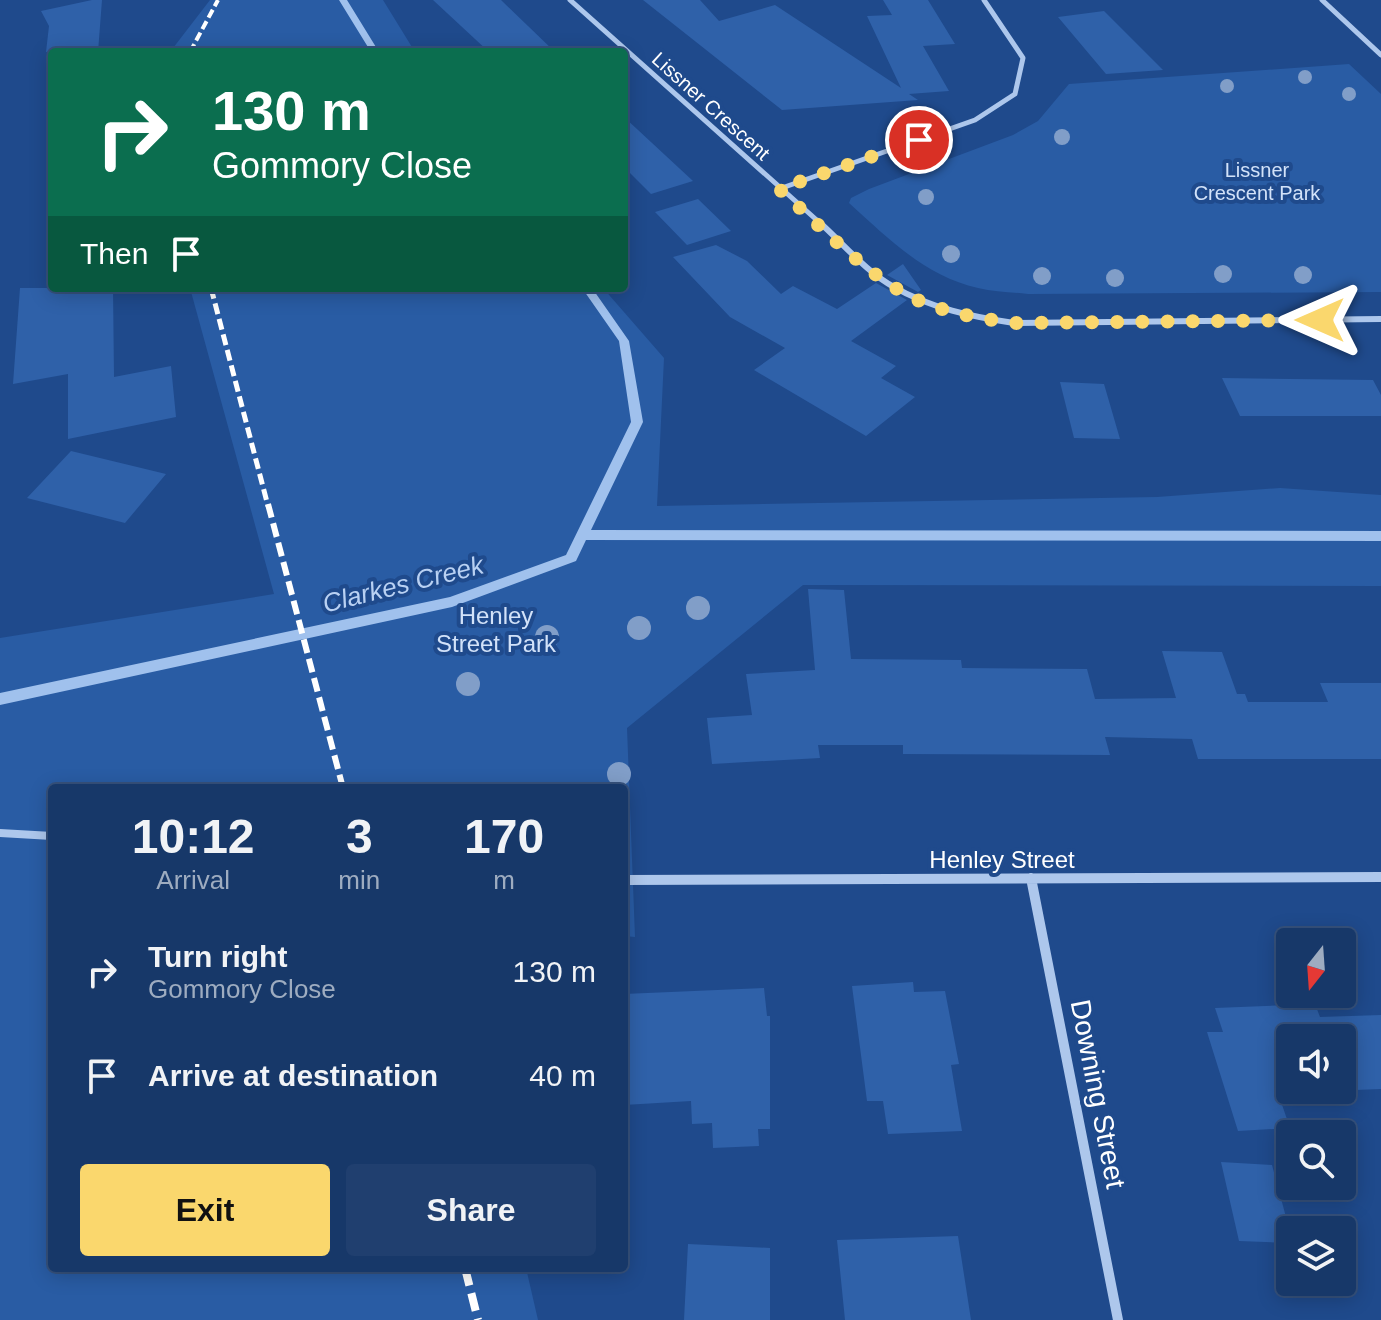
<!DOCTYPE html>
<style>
body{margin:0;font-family:Arial,sans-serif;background:#203f6f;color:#f1f3f6;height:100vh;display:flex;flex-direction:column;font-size:30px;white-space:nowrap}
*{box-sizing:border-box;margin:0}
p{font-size:26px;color:#9eacc0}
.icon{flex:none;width:44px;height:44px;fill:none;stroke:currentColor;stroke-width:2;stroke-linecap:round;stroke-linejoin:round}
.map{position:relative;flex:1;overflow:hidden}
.panel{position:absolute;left:48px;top:784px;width:580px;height:488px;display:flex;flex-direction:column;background:#173869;border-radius:8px;box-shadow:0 4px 20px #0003,0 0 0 2px #36527d}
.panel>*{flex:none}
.hud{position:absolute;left:48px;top:48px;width:580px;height:244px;border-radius:8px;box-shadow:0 4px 20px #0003,0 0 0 2px #36527d;background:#0b6e4f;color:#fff;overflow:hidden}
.needle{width:52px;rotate:197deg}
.tools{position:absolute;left:1276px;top:928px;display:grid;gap:16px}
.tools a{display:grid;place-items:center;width:80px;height:80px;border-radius:8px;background:#173869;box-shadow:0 4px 20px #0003,0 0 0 2px #36527d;font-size:40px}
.pin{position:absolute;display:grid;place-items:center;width:68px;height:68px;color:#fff;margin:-34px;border:4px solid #fff;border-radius:50%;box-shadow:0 2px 8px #0007}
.me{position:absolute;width:88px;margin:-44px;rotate:270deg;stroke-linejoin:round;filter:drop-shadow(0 0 6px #0008)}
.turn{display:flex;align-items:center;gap:28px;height:168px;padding:0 32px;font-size:36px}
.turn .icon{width:104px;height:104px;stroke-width:2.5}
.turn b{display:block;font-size:56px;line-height:68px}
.then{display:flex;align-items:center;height:76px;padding:0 32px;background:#0003;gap:16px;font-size:30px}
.eta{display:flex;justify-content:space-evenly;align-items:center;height:136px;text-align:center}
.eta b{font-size:48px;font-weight:700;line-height:56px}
.action{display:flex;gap:16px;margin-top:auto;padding:16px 32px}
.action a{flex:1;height:92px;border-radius:8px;background:#fad76d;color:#111;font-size:32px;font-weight:700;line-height:92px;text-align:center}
.action a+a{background:#203f6f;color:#f1f3f6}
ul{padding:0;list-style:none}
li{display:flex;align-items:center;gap:24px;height:104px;padding:0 32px}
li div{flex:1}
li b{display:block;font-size:30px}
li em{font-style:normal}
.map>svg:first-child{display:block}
</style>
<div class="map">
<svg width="1381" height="1320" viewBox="0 0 1381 1320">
<rect width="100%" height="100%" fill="#1f4a8c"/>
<path fill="#295ca4" d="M210,0H383L415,52H170Z
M1349,64L1381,94V292L1028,294C1011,292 994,292 978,288C925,276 889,239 849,203L851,198L869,189L1013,135L1038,121L1069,84Z
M190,288H603L664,358L657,506L1157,497L1280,488L1381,495V586L803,585L627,728L635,937L624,936V788H52V1268H526L538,1320H0V638L274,594Z"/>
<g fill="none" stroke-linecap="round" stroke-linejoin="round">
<path fill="#a0c1ed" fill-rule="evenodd" d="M339,0H347L379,52H371Z
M582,288H592L629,341L643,422L591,530L1381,531V541L586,540L576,561L452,607L0,705V693L450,597L566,555L631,422L619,341Z"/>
</g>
<path fill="#2f61a9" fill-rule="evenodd" d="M92,0H102L98,52H46L49,26L41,11Z
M433,0H501L555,52H489Z
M643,0H700L719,21L775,5L901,88L867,16L892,15L883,0H928L955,44L923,46L949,91L909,94L918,100L782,110Z
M1104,11L1163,70L1106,74L1058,17Z
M624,117L693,181L651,194L624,167Z
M698,199L731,231L687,245L655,212Z
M716,245L747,261L781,294L793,286L837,309L876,283L907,300L851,341L896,366L881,378L915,397L866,436L754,370L785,348L730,317L673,257Z
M903,264L921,290L918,292L887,275Z
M20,288H113L114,377L171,366L176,417L68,439V374L13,384Z
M1222,378L1373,380L1381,395V416H1240Z
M1060,382L1104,384L1120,439L1074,438Z
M71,451L166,474L125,523L27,498Z
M808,589L844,590L851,659L961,660L962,668L1087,669L1095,699L1176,698L1162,651L1222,652L1237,694H1245L1248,702H1328L1320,683H1381V759H1198L1192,739L1105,737L1110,755L903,754V745H818L820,758L712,764L707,718L752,715L746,674L815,670Z
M913,982L914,992L945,991L959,1064L951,1065L962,1131L888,1134L883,1101H867L852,986Z
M764,988L767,1016H770V1129H758L759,1146L713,1148L712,1123L692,1124L691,1101L624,1105V994Z
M1315,1004L1320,1017L1381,1015V1089L1278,1093L1290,1128L1238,1131L1207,1032H1223L1215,1008ZM1290,1038H1342V1090H1290Z
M1221,1162L1272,1165L1290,1232V1243L1239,1241Z
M958,1236L971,1320H845L837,1240Z
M688,1244L770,1248V1320H684Z"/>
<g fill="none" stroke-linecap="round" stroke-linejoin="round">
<path stroke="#adc7ec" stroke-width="5" d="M570,0L820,223
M1322,0L1381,55
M779,189L975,120L1015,94L1023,58L984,0"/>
<path stroke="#adc7ec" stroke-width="6" d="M818,221C842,242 866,272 894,287C930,308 973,317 1014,323L1381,319"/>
<path stroke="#adc7ec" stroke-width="8" d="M0,833L52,836"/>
<path stroke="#adc7ec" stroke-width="10" d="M1031,878L1118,1320
M624,880L1381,877"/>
<path stroke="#fff" stroke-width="4" stroke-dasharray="9 4" stroke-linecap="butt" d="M190,52L218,0"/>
<path stroke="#fff" stroke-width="5" stroke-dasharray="11 5" stroke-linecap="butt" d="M211,288L268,506"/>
<path stroke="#fff" stroke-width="6" stroke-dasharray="14 6" stroke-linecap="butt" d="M268,504L343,788"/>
<path stroke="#fff" stroke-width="8" stroke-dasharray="18 8" stroke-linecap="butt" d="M465,1268L478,1320"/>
</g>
<g fill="#819ec8">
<circle cx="1305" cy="77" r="7"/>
<circle cx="1227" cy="86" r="7"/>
<circle cx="1349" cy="94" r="7"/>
<circle cx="1062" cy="137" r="8"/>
<circle cx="926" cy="197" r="8"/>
<circle cx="951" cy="254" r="9"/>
<circle cx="1223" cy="274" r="9"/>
<circle cx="1303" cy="275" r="9"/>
<circle cx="1042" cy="276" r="9"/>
<circle cx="1115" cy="278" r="9"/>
<circle cx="698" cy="608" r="12"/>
<circle cx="639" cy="628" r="12"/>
<circle cx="547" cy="637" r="12"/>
<circle cx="468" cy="684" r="12"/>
<circle cx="619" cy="774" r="12"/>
</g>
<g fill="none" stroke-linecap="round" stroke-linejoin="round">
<path stroke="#fad76d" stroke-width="14" stroke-dasharray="0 25.2" d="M919,140L779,189C821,226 877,287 930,305C957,315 985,319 1014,323L1320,320"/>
</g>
<g text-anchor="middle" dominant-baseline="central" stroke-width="8" stroke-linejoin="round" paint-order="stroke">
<g font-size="20" fill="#fff" stroke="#1f4a8c">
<text transform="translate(711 106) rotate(42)">Lissner Crescent</text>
</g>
<g font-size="20" fill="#d2e2f9" stroke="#1f4a8c">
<text x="1257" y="170">Lissner<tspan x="1257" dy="23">Crescent Park</tspan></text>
</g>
<g font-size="24" fill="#d2e2f9" stroke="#1f4a8c">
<text x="496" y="615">Henley<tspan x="496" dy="28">Street Park</tspan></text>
</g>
<g font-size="24" fill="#fff" stroke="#1f4a8c">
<text x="1002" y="859">Henley Street</text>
</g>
<g font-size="26" font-style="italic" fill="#b9d1f3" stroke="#1f4a8c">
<text transform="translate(403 584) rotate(-14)">Clarkes Creek</text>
</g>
<g font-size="28" fill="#fff" stroke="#1f4a8c">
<text transform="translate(1098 1094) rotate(79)">Downing Street</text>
</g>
</g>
</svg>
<div class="tools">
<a><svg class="needle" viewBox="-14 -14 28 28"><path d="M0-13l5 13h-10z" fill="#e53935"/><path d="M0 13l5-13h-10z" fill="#9eacc0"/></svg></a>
<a><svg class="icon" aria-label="sound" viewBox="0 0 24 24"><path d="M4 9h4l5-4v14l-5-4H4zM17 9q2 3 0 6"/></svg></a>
<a><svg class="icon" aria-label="search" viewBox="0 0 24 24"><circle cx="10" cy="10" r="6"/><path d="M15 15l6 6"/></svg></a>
<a><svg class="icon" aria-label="layers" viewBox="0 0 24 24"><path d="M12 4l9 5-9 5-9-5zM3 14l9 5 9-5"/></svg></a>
</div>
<div class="pin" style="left:919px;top:140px;background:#d93025"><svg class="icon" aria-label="arrive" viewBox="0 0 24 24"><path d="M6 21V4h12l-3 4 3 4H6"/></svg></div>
<svg class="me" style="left:1320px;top:320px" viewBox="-20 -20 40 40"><path d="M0-17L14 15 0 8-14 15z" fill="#fad76d" stroke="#fff" stroke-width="4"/></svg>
<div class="hud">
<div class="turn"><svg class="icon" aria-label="right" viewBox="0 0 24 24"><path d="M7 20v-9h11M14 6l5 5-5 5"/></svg><div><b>130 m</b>Gommory Close</div></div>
<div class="then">Then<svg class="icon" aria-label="arrive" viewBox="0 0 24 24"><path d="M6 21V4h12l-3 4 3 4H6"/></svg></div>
</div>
<section class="panel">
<div class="eta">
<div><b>10:12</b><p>Arrival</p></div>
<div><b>3</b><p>min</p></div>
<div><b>170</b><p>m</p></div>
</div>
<ul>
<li><svg class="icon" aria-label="right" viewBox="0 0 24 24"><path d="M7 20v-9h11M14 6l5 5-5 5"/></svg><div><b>Turn right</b><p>Gommory Close</p></div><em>130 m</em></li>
<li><svg class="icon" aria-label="arrive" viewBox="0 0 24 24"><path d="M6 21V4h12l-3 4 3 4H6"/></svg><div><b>Arrive at destination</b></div><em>40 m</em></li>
</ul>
<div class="action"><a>Exit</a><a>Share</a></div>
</section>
</div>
